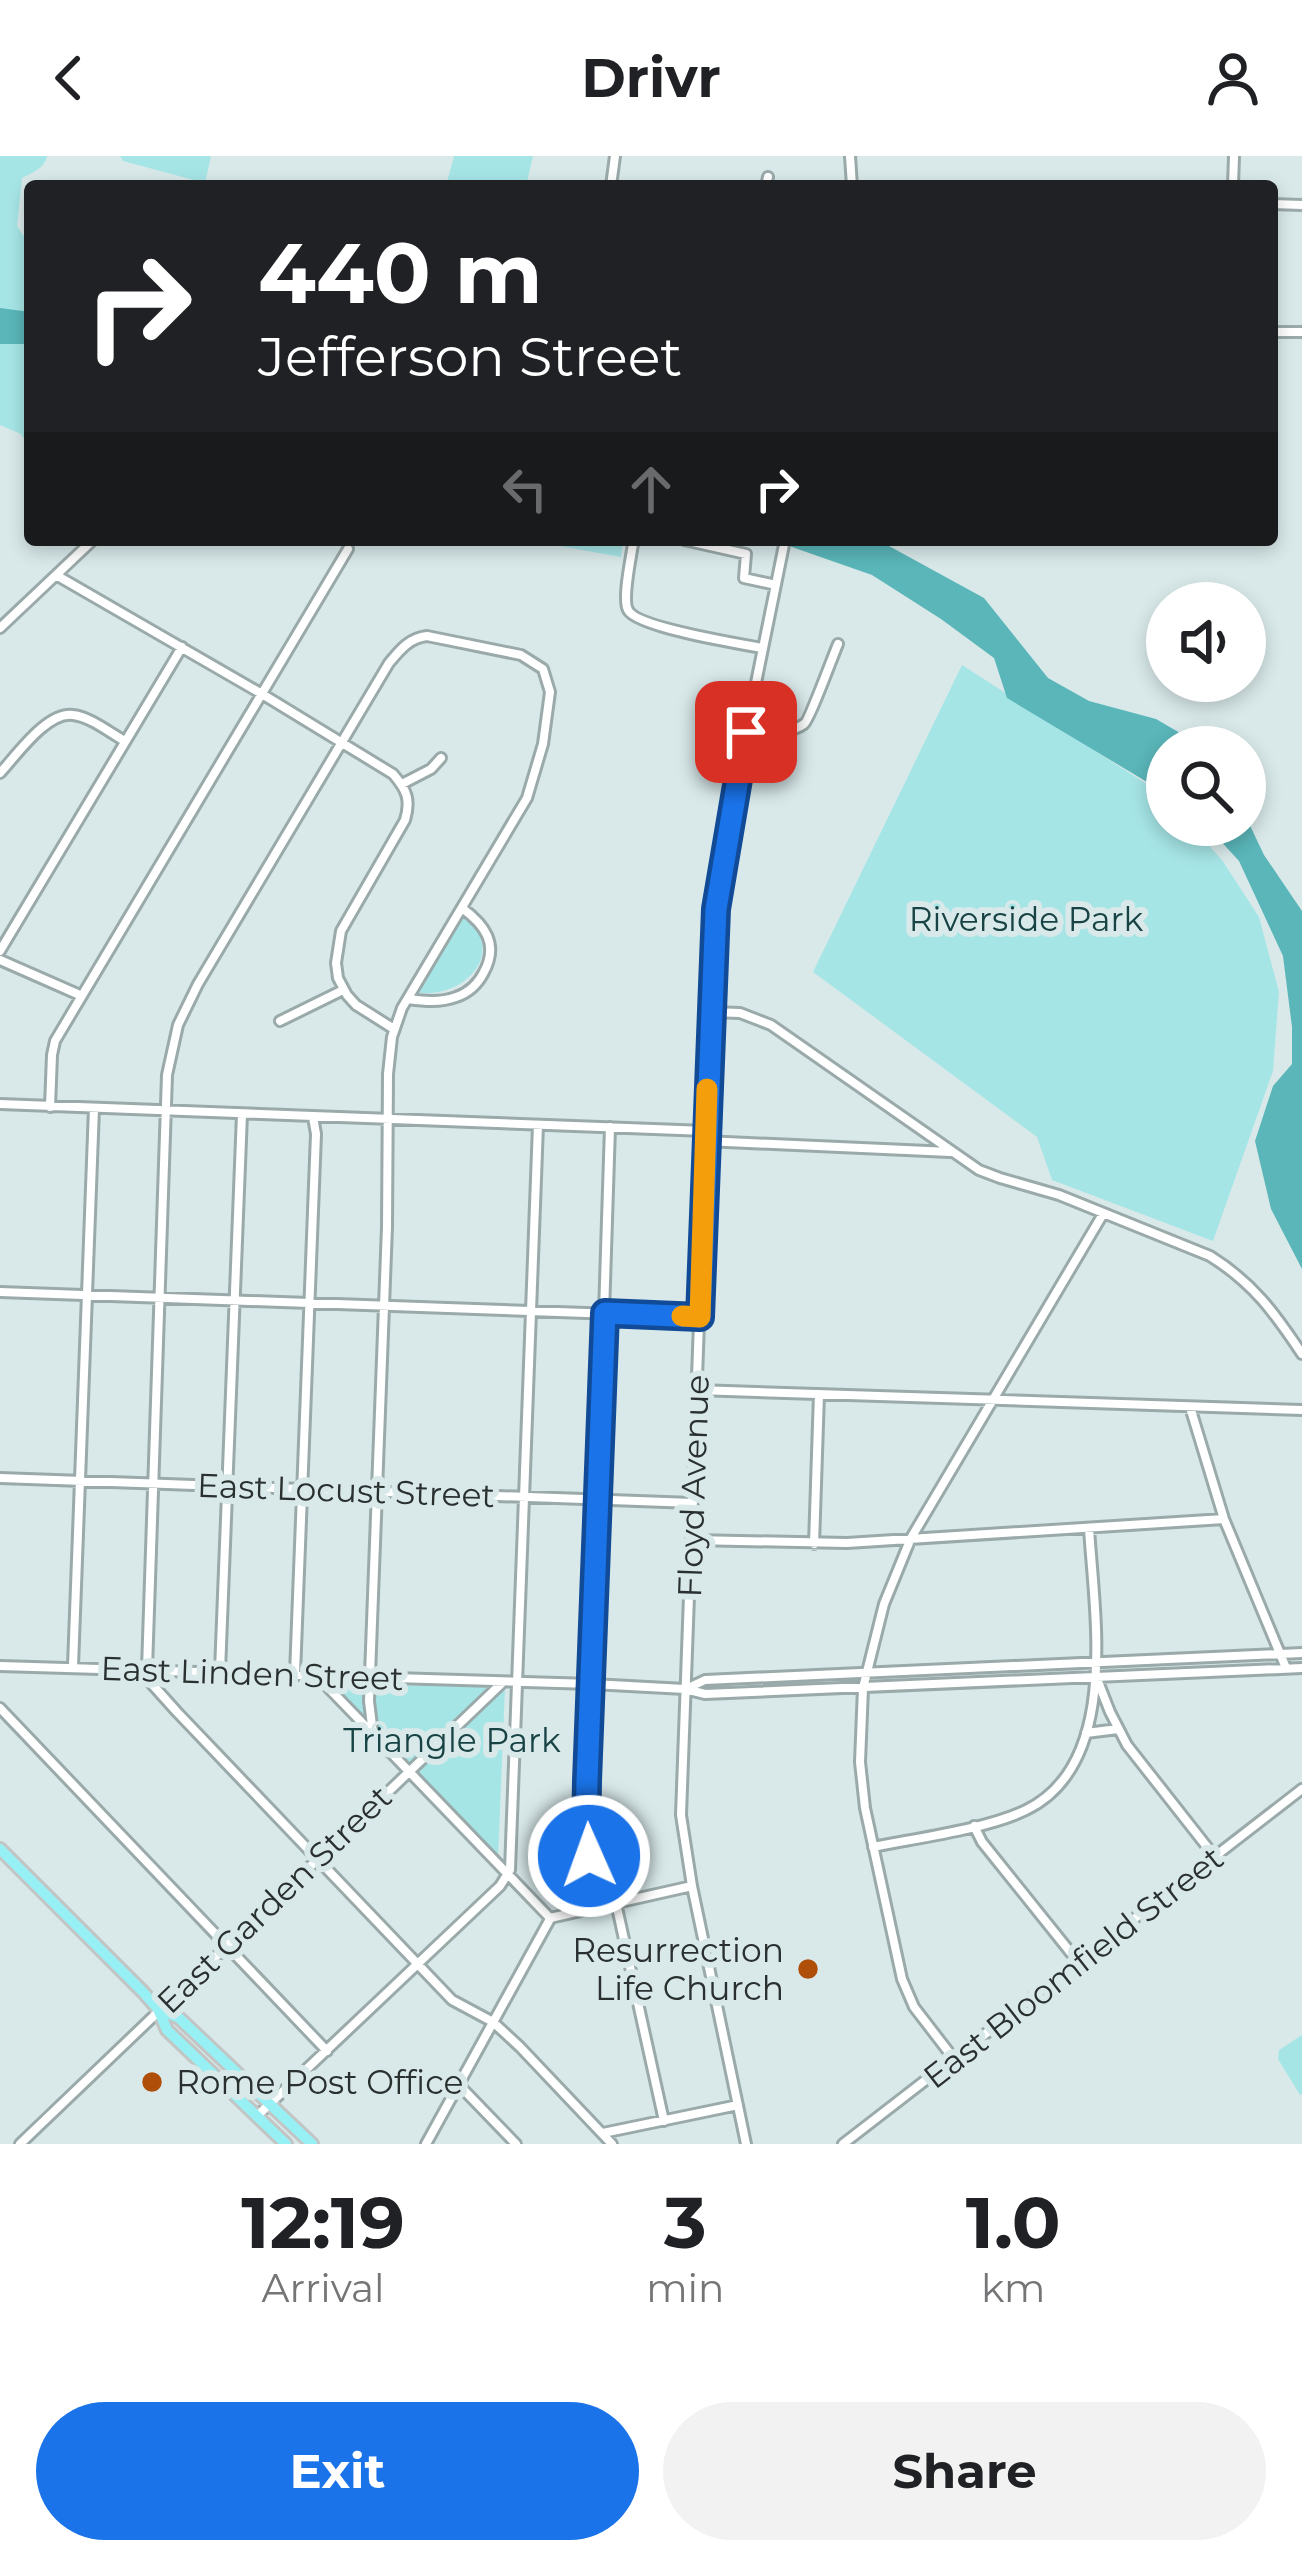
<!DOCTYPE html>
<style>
body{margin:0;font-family:Montserrat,sans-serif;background:#f2f2f2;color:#202124;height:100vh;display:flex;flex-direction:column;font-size:45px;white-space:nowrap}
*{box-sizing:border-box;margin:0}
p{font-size:39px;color:#757577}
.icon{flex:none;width:66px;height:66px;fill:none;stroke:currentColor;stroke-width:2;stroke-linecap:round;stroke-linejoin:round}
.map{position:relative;height:1988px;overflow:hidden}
.details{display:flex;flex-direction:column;background:#fff;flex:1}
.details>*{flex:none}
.banner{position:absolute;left:24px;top:24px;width:1254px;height:366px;border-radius:12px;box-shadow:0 6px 18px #0003;background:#202124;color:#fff;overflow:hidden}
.controls{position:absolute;left:1146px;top:426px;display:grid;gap:24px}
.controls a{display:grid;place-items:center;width:120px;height:120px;border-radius:50%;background:#fff;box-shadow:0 6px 18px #0003;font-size:60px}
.pin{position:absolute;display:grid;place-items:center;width:102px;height:102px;color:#fff;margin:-51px;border-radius:24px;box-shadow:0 6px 18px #0006}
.me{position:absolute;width:132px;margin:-66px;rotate:358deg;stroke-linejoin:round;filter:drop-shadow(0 0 9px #0008)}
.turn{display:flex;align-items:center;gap:42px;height:252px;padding:0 36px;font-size:54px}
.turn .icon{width:156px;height:156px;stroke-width:2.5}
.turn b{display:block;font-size:84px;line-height:102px}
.lanes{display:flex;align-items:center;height:114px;padding:0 36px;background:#0003;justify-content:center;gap:60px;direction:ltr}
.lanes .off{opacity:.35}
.eta{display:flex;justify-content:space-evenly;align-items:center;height:204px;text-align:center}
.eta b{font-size:72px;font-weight:700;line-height:84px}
.button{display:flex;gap:24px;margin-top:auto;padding:24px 36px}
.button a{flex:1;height:138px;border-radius:72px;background:#1a73e8;color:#fff;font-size:48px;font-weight:700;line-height:138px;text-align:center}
.button a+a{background:#f2f2f2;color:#202124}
header{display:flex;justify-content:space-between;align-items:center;height:156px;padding:0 36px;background:#fff;font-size:54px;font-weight:700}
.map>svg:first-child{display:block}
</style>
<header><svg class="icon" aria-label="back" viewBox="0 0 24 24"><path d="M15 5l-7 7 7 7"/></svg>Drivr<svg class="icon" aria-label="person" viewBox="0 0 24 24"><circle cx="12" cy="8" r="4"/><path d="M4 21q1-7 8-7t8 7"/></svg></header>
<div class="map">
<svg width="1302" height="1988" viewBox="0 0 1302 1988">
<rect width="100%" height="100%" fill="#d9e9ea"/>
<path fill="#a6e5e6" d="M0,0H47C45,12 32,17 22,22L17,70L30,90V293L21,278L0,269Z
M120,0H211L205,27L123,5Z
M454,0H533L526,30H446Z
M526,384H623L621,401Z
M962,509L1162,638L1167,643V669H1190L1222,704L1259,761L1279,836L1273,915L1213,1085L1052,1024L1037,981L813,816Z
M459,756C466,763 475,770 479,778C496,816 445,846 413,835Z
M324,1527L505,1532L498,1702Z
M1302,1879V1938L1300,1939L1278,1903L1279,1894Z"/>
<path fill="#5ab6b9" d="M0,152L30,156V188H0Z
M772,384H878L984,442L1048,522L1089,545L1156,563L1192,584L1197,591H1167V638L1007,542L994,502L941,463L872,419Z
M1245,659L1264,699L1302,755V1113L1271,1053L1255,985L1273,930L1292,908V871L1283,800L1239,705L1206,669H1245Z"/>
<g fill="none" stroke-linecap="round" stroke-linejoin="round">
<defs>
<path id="minor" d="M850,0L852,30
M611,30L615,0
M766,30L768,21
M1233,30L1234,0
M1272,48L1302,49
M1272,176H1302
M636,384L633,388C631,402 622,443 628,454C636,471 740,488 762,492
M684,384L746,398L744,422L776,429
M56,419L262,538L393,618C407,634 411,644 405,664L341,775L336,807L338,822L347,839L356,849L394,873
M0,472L93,384
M746,576C763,576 789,579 804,568C809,565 833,500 838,488
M0,617C16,600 47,555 73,559C91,561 110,577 125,585
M402,628L431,613L441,602
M0,795L182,491
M0,804L82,840
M408,843C423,845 440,847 456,841C468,837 478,828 484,816C499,788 485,769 462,752
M711,856L740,857L771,869L979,1014L1000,1022L1059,1039L1210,1100C1253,1127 1274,1156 1302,1198
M280,865L343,834
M0,948L706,975
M50,951L52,899L55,885L348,393
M705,985L950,996
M0,1136L700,1161
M697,1234L1302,1254
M1190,1251L1224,1363L1286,1512
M0,1322L693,1347
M691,1384L847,1387L1224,1363
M814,1388L819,1238
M0,1510L592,1528L685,1533L705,1538L1302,1512
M73,1510L94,952
M220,1515L242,958
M295,1518L316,978L313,961
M316,1519L372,1577
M1097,1523L1110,1556L1127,1589L1215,1701
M686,1533L705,1524L1302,1497
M0,1552L327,1895
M1086,1577L1118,1573
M974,1670L982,1686L1079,1807
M873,1691C917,1682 987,1673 1026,1654C1121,1608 1094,1457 1089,1372
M616,1747L664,1965
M601,1750L587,1684L610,971
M550,1762L373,1578L369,1545L387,1071L388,918L392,881L402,852L527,642L543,588L550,536L543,513L521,499L427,480C409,482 400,494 389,507L198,828L178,869L167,919L147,1513L151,1527L177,1556L452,1844L493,1866L520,1891L612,1988
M550,1762L692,1730
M954,1903L914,1851L902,1823L865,1652L860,1606L863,1532L884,1448L911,1382L1103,1058
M459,1929L516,1988
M258,1959L500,1730L510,1714L538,969
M603,1977L738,1949
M20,1988L503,1526
M426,1988L550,1763
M746,1988L692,1730L681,1659L706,975L717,753L746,576L785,384
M843,1988L1302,1633"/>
<path id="major" d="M0,1693L143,1836L158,1853L167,1874L286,1988
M158,1853L179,1862L312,1988"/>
</defs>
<use href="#minor" stroke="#9aa9a9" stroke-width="14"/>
<use href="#major" stroke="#c3c5c5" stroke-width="16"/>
<use href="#minor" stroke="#fff" stroke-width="8"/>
<use href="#major" stroke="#97f1f4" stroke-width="10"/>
</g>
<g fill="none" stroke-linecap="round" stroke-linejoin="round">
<defs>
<path id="route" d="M589,1700L586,1684L587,1625L605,1157L700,1161L716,753L746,576"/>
</defs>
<use href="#route" stroke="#114b97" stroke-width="30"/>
<use href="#route" stroke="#1a73e8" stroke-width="21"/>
<path stroke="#f59e0b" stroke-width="21" d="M682,1160L700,1161L707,933"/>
</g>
<g fill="#af4e09" stroke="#d9e9ea" stroke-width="4.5">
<circle cx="808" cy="1813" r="12"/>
<circle cx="152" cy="1926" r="12"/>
</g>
<g text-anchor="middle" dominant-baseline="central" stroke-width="12" stroke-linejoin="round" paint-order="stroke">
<g font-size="33" fill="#184344" stroke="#d9e9ea">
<text x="1026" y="763">Riverside Park</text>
<text x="452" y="1584">Triangle Park</text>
</g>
<g font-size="33" fill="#2a3030" stroke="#d9e9ea">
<text transform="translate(693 1330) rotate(-88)">Floyd Avenue</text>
<text transform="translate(346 1334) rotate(2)">East Locust Street</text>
<text transform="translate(252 1517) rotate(2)">East Linden Street</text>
<text transform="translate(274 1743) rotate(-44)">East Garden Street</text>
<text transform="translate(1073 1811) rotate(-38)">East Bloomfield Street</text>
</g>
<g font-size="33" fill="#2a3030" stroke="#d9e9ea" text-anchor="end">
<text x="784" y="1794">Resurrection<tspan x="784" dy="38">Life Church</tspan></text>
<text x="176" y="1926" text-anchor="start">Rome Post Office</text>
</g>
</g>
</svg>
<div class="controls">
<a><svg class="icon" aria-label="sound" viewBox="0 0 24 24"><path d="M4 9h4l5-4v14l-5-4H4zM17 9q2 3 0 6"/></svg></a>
<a><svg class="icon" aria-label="search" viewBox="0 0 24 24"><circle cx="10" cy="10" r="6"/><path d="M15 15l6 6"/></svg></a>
</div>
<div class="pin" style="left:746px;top:576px;background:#d93025"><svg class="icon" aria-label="arrive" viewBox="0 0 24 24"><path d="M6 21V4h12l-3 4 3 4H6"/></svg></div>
<svg class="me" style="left:589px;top:1700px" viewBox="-20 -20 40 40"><circle r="17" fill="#1a73e8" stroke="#fff" stroke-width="3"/><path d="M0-11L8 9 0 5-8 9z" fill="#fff"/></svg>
<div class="banner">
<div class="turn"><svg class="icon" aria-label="right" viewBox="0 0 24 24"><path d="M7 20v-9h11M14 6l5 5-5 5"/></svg><div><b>440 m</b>Jefferson Street</div></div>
<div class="lanes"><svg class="icon off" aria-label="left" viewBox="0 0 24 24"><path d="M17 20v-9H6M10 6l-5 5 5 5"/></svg><svg class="icon off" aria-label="ahead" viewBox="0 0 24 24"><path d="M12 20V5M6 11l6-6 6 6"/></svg><svg class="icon" aria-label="right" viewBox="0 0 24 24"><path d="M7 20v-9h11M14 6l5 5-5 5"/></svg></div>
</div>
</div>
<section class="details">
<div class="eta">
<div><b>12:19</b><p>Arrival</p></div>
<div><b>3</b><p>min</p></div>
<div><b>1.0</b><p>km</p></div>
</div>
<div class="button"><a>Exit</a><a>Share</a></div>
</section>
